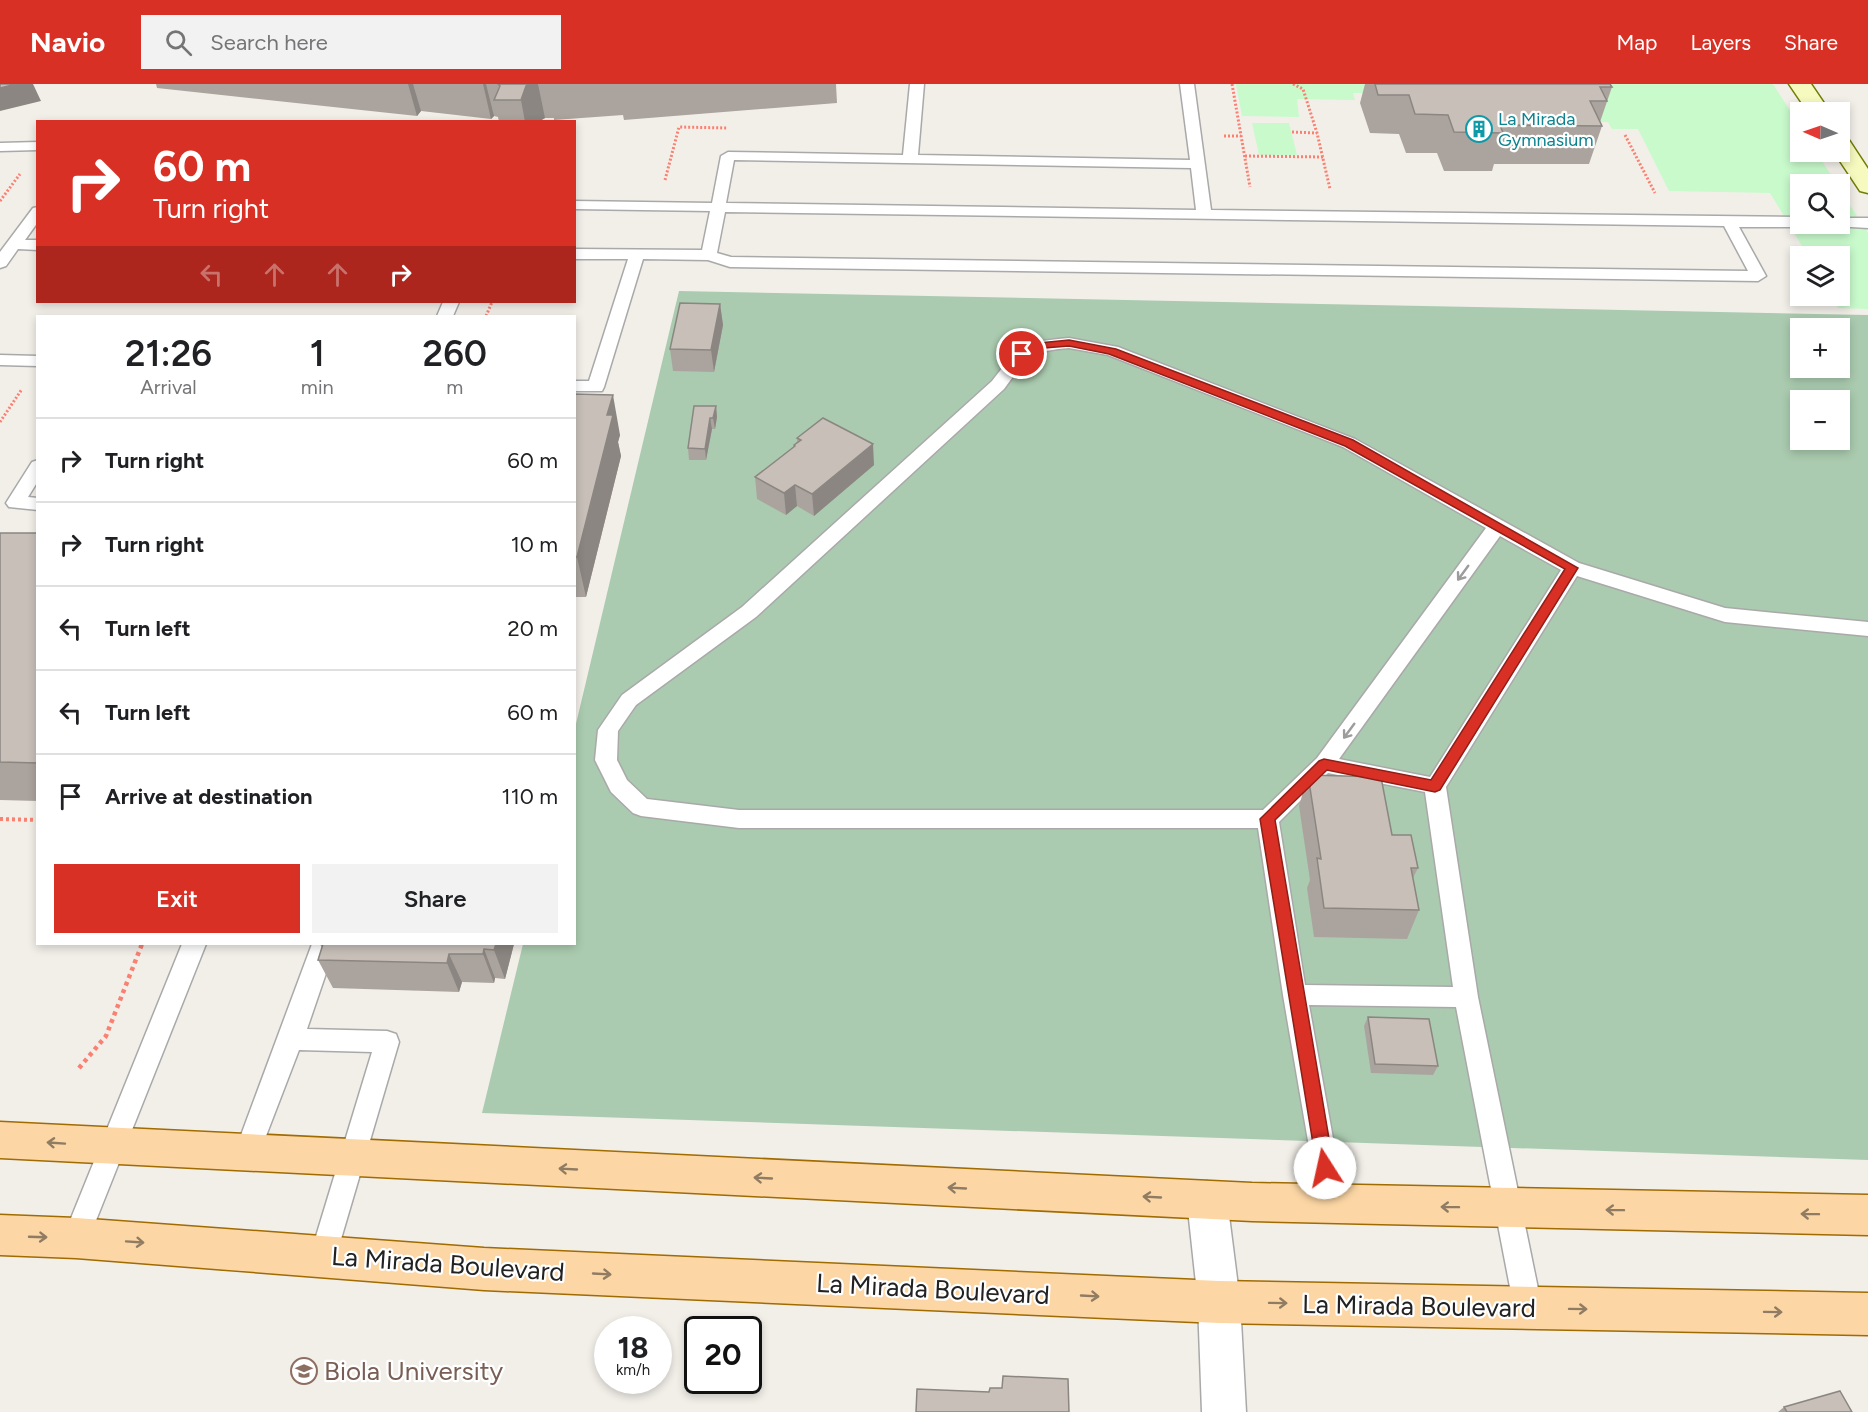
<!DOCTYPE html>
<meta charset="utf-8">
<style>
body{margin:0;font-family:Figtree,sans-serif;background:#f2f2f2;color:#202124;height:100vh;display:flex;flex-direction:column;font-size:22px;white-space:nowrap}
*{box-sizing:border-box;margin:0}
p{font-size:20px;color:#757577}
.icon{flex:none;width:33px;height:33px;fill:none;stroke:currentColor;stroke-width:2;stroke-linecap:round;stroke-linejoin:round}
.map{position:relative;flex:1;overflow:hidden}
.panel{position:absolute;left:36px;top:231px;width:540px;height:630px;display:flex;flex-direction:column;background:#fff;border-radius:0px;box-shadow:0 3px 9px #0003}
.panel>*{flex:none}
.hud{position:absolute;left:36px;top:36px;width:540px;height:183px;border-radius:0px;box-shadow:0 3px 9px #0003;background:#d93025;color:#fff;overflow:hidden}
.needle{width:39px;rotate:272deg}
.fabs{position:absolute;left:1790px;top:18px;display:grid;gap:12px}
.fabs a{display:grid;place-items:center;width:60px;height:60px;border-radius:0px;background:#fff;box-shadow:0 3px 9px #0003;font-size:30px}
.speed{position:absolute;left:594px;top:1232px;display:flex;gap:12px;font-size:30px;font-weight:700;text-align:center}
.speed>*{display:grid;place-content:center;width:78px;height:78px;border-radius:50%;background:#fff;box-shadow:0 3px 9px #0003;line-height:1}
.speed small{font-size:15px;font-weight:400}
.speed .limit{border:3px solid #111;border-radius:9px;background:#fff;color:#111}
.pin{position:absolute;display:grid;place-items:center;width:51px;height:51px;color:#fff;margin:-26px;border:3px solid #fff;border-radius:50%;box-shadow:0 2px 6px #0007}
.me{position:absolute;width:66px;margin:-33px;rotate:350deg;stroke-linejoin:round;filter:drop-shadow(0 0 4px #0008)}
.turn{display:flex;align-items:center;gap:21px;height:126px;padding:0 18px;font-size:27px}
.turn .icon{width:78px;height:78px;stroke-width:2.5}
.turn b{display:block;font-size:42px;line-height:51px}
.lanes{display:flex;align-items:center;height:57px;padding:0 18px;background:#0003;justify-content:center;gap:30px;direction:ltr}
.lanes .off{opacity:.35}
.eta{display:flex;justify-content:space-evenly;align-items:center;height:102px;text-align:center}
.eta b{font-size:36px;font-weight:600;line-height:42px}
.action{display:flex;gap:12px;margin-top:auto;padding:12px 18px}
.action a{flex:1;height:69px;border-radius:0px;background:#d93025;color:#fff;font-size:24px;font-weight:600;line-height:69px;text-align:center}
.action a+a{background:#f2f2f2;color:#202124}
ul{padding:0;list-style:none}
li{display:flex;align-items:center;gap:18px;height:84px;padding:0 18px;border-top:2px solid #e0e0e0}
li div{flex:1}
li b{display:block;font-size:22px}
li em{font-style:normal}
header{display:flex;align-items:center;gap:36px;box-sizing:border-box;height:84px;padding:0 30px;background:#d93025;color:#fff}
header strong{font-size:28px}
nav{display:flex;gap:33px;margin-inline-start:auto;font-size:21px}
.search{width:420px;height:54px;background:#f2f2f2;display:flex;align-items:center;gap:15px;box-sizing:border-box;padding:0 21px;border-radius:0px;color:#757577;font-size:22px}
.map>svg:first-child{display:block}
</style>
<header>
<strong>Navio</strong>
<div class="search"><svg class="icon" aria-label="search" viewBox="0 0 24 24"><circle cx="10" cy="10" r="6"/><path d="M15 15l6 6"/></svg>Search here</div>
<nav><a>Map</a><a>Layers</a><a>Share</a></nav>
</header>
<div class="map">
<svg width="1868" height="1328" viewBox="0 0 1868 1328">
<rect width="100%" height="100%" fill="#f2efe9"/>
<path fill="#aacbaf" fill-rule="evenodd" d="M679,207L1868,231V1076L482,1029L523,860H574L575,644ZM1800,244H1839V284H1800ZM1800,316H1839V356H1800Z"/>
<path fill="#c8facc" d="M1236,0H1366L1368,9H1353L1355,16L1297,15L1299,33L1242,32Z
M1580,0H1773L1800,42V68H1816L1837,100H1800V140H1839V104L1868,149V225L1838,224L1831,212H1839V172H1808L1770,109L1669,107L1638,45H1612L1608,38H1599Z
M1252,39H1289L1297,71H1259Z"/>
<g fill="none" stroke-linecap="round" stroke-linejoin="round">
<defs>
<path id="lane" d="M910,0H924L918,71L1190,76L1180,0H1194L1211,126L1800,133V140H1807L1800,143H1739L1766,192L1758,197L730,183L708,176L643,175L604,303L602,307H574V297H589L628,175H574V165L702,166L710,127L574,125V117L712,119L721,72L728,68L903,71ZM734,76L1191,84L1196,126L726,119ZM725,128L1724,142L1748,187L731,173L717,169Z
M38,58V66L0,67V59Z
M38,123V138L25,156H38V166L18,165L6,182L0,184V168L33,124Z
M1839,134H1868V144L1834,142L1832,140H1839Z
M443,218H459L453,232H437Z
M1069,254L1118,263L1355,355L1579,479L1725,524L1868,538V552L1725,538L1577,492L1446,703L1478,913L1542,1224L1538,1234L1528,1238L1518,1234L1514,1224L1456,923L1309,921L1345,1121L1341,1130L1332,1133L1323,1130L1319,1121L1283,911L1258,744H739L641,732L633,729L611,708L595,676L598,646L622,611L742,523L992,297C1020,261 1022,258 1069,254ZM1069,264L1108,271L1343,363L1486,444L1317,674L1263,726H739L647,715L627,696L617,676L618,647L636,621L756,533L1004,305C1027,274 1029,267 1069,264ZM1500,452L1561,486L1430,693L1339,675ZM1328,689L1425,708L1453,903L1305,901L1279,738Z
M0,271L38,272V282L0,281Z
M38,376V397L28,413L38,414V426L9,423L6,419L32,378Z
M182,860H206L89,1154L85,1163L76,1167L67,1163L63,1154Z
M312,860H336L307,945L387,947L396,950L399,958L336,1172L332,1181L323,1185L314,1181L310,1172L372,968L299,966L256,1078L247,1082L238,1078L234,1070Z"/>
<path id="street" d="M1207,1097L1221,1102L1227,1116L1240,1218L1246,1328H1202L1198,1218L1187,1116L1193,1102Z"/>
<path id="secondary" d="M1789,0H1811L1830,28H1808Z
M1839,51L1847,53L1868,85V109L1860,107L1834,68H1839Z"/>
<path id="primary" d="M0,1038L1252,1099L1868,1111V1151L1252,1137L0,1074Z
M0,1131L76,1134L484,1164L1219,1197L1868,1209V1251L1219,1239L484,1206L76,1174L0,1171Z"/>
</defs>
<use href="#lane" stroke="#a9a9a9" stroke-width="3"/>
<use href="#street" stroke="#a9a9a9" stroke-width="3"/>
<use href="#secondary" stroke="#707d05" stroke-width="3"/>
<use href="#primary" stroke="#a06b00" stroke-width="3"/>
<path stroke="#fa8072" stroke-width="3" stroke-dasharray="2 2" stroke-linecap="butt" d="M1232,0L1250,103
M1293,0L1303,5L1317,49L1330,105
M75,38H286
M1292,48L1317,49
M1625,51L1655,109
M1224,52H1241
M1245,72L1323,73
M665,96L679,43L728,44
M0,117L20,90
M486,232L492,218
M0,338L22,305"/>
<path stroke="#fa8072" stroke-width="4" stroke-dasharray="3 3" stroke-linecap="butt" d="M0,735L38,736"/>
<path stroke="#fa8072" stroke-width="4.5" stroke-dasharray="4 4" stroke-linecap="butt" d="M79,984L106,952L142,860"/>
<use href="#lane" fill="#fff" fill-rule="evenodd"/>
<use href="#street" fill="#fff" fill-rule="evenodd"/>
<use href="#secondary" fill="#f7fabf" fill-rule="evenodd"/>
<use href="#primary" fill="#fcd6a4" fill-rule="evenodd"/>
</g>
<path fill="#aba49e" d="M156,0H836L837,19L624,36L623,31L554,36V34H545L538,38H499L498,33L494,32L491,35L421,27L417,32L157,4Z
M1365,0H1610L1612,3L1600,38L1602,42L1589,80H1494L1492,87H1444L1437,69H1406L1399,50L1370,49L1360,19Z
M720,220L723,241L714,288L673,287L670,265Z
M574,310L620,351L618,358L621,372L586,513H574Z
M716,322L717,333L715,345H712L706,376H689L688,364Z
M797,354L874,381L814,432L797,422L786,431L757,415L755,393L794,363V361L797,358Z
M0,449H38V717L0,716Z
M1308,691L1392,751L1418,784L1413,794L1419,826L1407,855L1314,853L1307,804L1310,796L1299,722Z
M320,860H514L505,895L495,894L494,899L462,898L459,908L333,904L318,876L322,864Z
M1368,933L1438,982L1433,991L1371,989L1364,942Z
M1784,1323L1852,1328H1778Z"/>
<path fill="#8b8681" d="M16,0H33L41,17L0,27V4Z
M408,0H413L421,27L417,32Z
M483,0H486L494,32L491,35Z
M529,0H538L545,34L538,38H525L521,16L526,2Z
M720,220L723,241L714,288L711,266Z
M613,311L620,351L618,358L621,372L586,513L577,473L607,331Z
M716,322L717,333L715,345L713,334Z
M710,334L712,345L706,376L705,365Z
M873,360L874,381L814,432L812,410Z
M795,401L797,422L786,431L784,409Z
M496,860H514L505,895L494,866Z
M484,865L495,894L494,899L483,870Z
M449,870L462,898L459,908L447,879Z"/>
<path fill="#c7bfb8" stroke="#8b8681" stroke-width="1.5" d="M0,0H16L0,4Z
M498,0H529L526,2L521,16H494L500,2Z
M1375,0H1610L1612,3H1600L1607,17H1590L1602,42L1500,41L1503,49L1454,48L1448,31L1415,30L1409,11H1378Z
M680,219L720,220L711,266L670,265Z
M574,310L613,311L607,331H613L577,473H574Z
M694,322H716L713,334H710L705,365L688,364Z
M823,334L873,360L812,410L795,401L784,409L755,393L795,362L794,361L801,356L797,354Z
M0,449H38V679L0,678Z
M1308,691L1381,693L1392,751H1411L1418,784H1411L1419,826L1324,824L1317,774L1321,775Z
M323,860H496L494,866L484,865L483,870H449L447,879L318,876Z
M1368,933L1429,935L1438,982L1375,980Z
M1003,1292L1068,1295L1069,1328H916L917,1305L989,1308L990,1304H1002Z
M1840,1307L1852,1328H1787L1784,1323Z"/>
<defs><path id="oneway-shaft" d="M-6 0H5M1.5-3L5.5 0L1.5 3" fill="none" stroke-width="1.6" stroke-linecap="round" stroke-linejoin="round" transform="scale(1.5)"/></defs>
<g stroke="#9c9c9c">
<use href="#oneway-shaft" transform="translate(1463 489) rotate(126)"/>
<use href="#oneway-shaft" transform="translate(1349 647) rotate(126)"/>
</g>
<g stroke="#8f7c63">
<use href="#oneway-shaft" transform="translate(56 1059) rotate(-176)"/>
<use href="#oneway-shaft" transform="translate(568 1085) rotate(-177)"/>
<use href="#oneway-shaft" transform="translate(763 1094) rotate(-177)"/>
<use href="#oneway-shaft" transform="translate(957 1104) rotate(-177)"/>
<use href="#oneway-shaft" transform="translate(1152 1113) rotate(-177)"/>
<use href="#oneway-shaft" transform="translate(1450 1123) rotate(-179)"/>
<use href="#oneway-shaft" transform="translate(1615 1126) rotate(-179)"/>
<use href="#oneway-shaft" transform="translate(1810 1130) rotate(-179)"/>
<use href="#oneway-shaft" transform="translate(38 1153) rotate(2)"/>
<use href="#oneway-shaft" transform="translate(135 1158) rotate(4)"/>
<use href="#oneway-shaft" transform="translate(602 1190) rotate(3)"/>
<use href="#oneway-shaft" transform="translate(1090 1212) rotate(3)"/>
<use href="#oneway-shaft" transform="translate(1278 1219) rotate(1)"/>
<use href="#oneway-shaft" transform="translate(1578 1225) rotate(1)"/>
<use href="#oneway-shaft" transform="translate(1773 1228) rotate(1)"/>
</g>
<path fill="#d93025" stroke="#8d1f18" stroke-width="1.5" d="M1069,256L1116,265L1353,356L1578,484L1440,706L1435,708L1327,686L1275,736L1334,1084L1331,1089L1325,1092L1319,1089L1317,1084L1260,735L1319,677L1324,675L1431,696L1565,485L1345,362L1109,270L1069,262L1044,264L1022,273L1016,270L1039,259Z"/>
<defs>
<symbol id="building-ring" viewBox="-11 -11 22 22"><circle r="9.5" fill="#fff" stroke="#0f9aa8" stroke-width="1.5"/><path d="M-4-6H4V6H1V3H-1V6H-4ZM-2.5-4.3h1.7v1.8h-1.7ZM.8-4.3h1.7v1.8H.8ZM-2.5-1h1.7V.8h-1.7ZM.8-1h1.7V.8H.8Z" fill="#0f9aa8"/></symbol>
<symbol id="university-ring" viewBox="-11 -11 22 22"><circle r="9.5" fill="#fff" stroke="#8d6e63" stroke-width="1.5"/><path d="M0-5L7-2L0 1L-7-2ZM-4 1L0 2.5L4 1V4Q0 6-4 4Z" fill="#8d6e63"/></symbol>
</defs>
<g fill-rule="evenodd">
<use href="#building-ring" x="1464" y="30" width="30" height="30"/>
<use href="#university-ring" x="289" y="1272" width="30" height="30"/>
</g>
<g text-anchor="middle" dominant-baseline="central" stroke-width="4.5" stroke-linejoin="round" paint-order="stroke">
<g font-size="18" fill="#0d838f" stroke="#fff" text-anchor="start">
<text x="1498" y="35">La Mirada<tspan x="1498" dy="21">Gymnasium</tspan></text>
</g>
<g font-size="26" fill="#222" stroke="#fff">
<text transform="translate(448 1180) rotate(4)">La Mirada Boulevard</text>
<text transform="translate(933 1205) rotate(3)">La Mirada Boulevard</text>
<text transform="translate(1419 1222) rotate(1)">La Mirada Boulevard</text>
</g>
<g font-size="26" fill="#785e54" stroke="#fff" text-anchor="start">
<text x="324" y="1287">Biola University</text>
</g>
</g>
</svg>
<div class="fabs">
<a><svg class="needle" viewBox="-14 -14 28 28"><path d="M0-13l5 13h-10z" fill="#e53935"/><path d="M0 13l5-13h-10z" fill="#757577"/></svg></a>
<a><svg class="icon" aria-label="search" viewBox="0 0 24 24"><circle cx="10" cy="10" r="6"/><path d="M15 15l6 6"/></svg></a>
<a><svg class="icon" aria-label="layers" viewBox="0 0 24 24"><path d="M12 4l9 5-9 5-9-5zM3 14l9 5 9-5"/></svg></a>
<a>+</a>
<a>−</a>
</div>
<div class="speed"><div>18<small>km/h</small></div><div class="limit">20</div></div>
<div class="pin" style="left:1022px;top:270px;background:#d93025"><svg class="icon" aria-label="arrive" viewBox="0 0 24 24"><path d="M6 21V4h12l-3 4 3 4H6"/></svg></div>
<svg class="me" style="left:1325px;top:1084px" viewBox="-20 -20 40 40"><circle r="19" fill="#fff"/><path d="M0-13L10 11 0 6-10 11z" fill="#d93025"/></svg>
<div class="hud">
<div class="turn"><svg class="icon" aria-label="right" viewBox="0 0 24 24"><path d="M7 20v-9h11M14 6l5 5-5 5"/></svg><div><b>60 m</b>Turn right</div></div>
<div class="lanes"><svg class="icon off" aria-label="left" viewBox="0 0 24 24"><path d="M17 20v-9H6M10 6l-5 5 5 5"/></svg><svg class="icon off" aria-label="ahead" viewBox="0 0 24 24"><path d="M12 20V5M6 11l6-6 6 6"/></svg><svg class="icon off" aria-label="ahead" viewBox="0 0 24 24"><path d="M12 20V5M6 11l6-6 6 6"/></svg><svg class="icon" aria-label="right" viewBox="0 0 24 24"><path d="M7 20v-9h11M14 6l5 5-5 5"/></svg></div>
</div>
<section class="panel">
<div class="eta">
<div><b>21:26</b><p>Arrival</p></div>
<div><b>1</b><p>min</p></div>
<div><b>260</b><p>m</p></div>
</div>
<ul>
<li><svg class="icon" aria-label="right" viewBox="0 0 24 24"><path d="M7 20v-9h11M14 6l5 5-5 5"/></svg><div><b>Turn right</b></div><em>60 m</em></li>
<li><svg class="icon" aria-label="right" viewBox="0 0 24 24"><path d="M7 20v-9h11M14 6l5 5-5 5"/></svg><div><b>Turn right</b></div><em>10 m</em></li>
<li><svg class="icon" aria-label="left" viewBox="0 0 24 24"><path d="M17 20v-9H6M10 6l-5 5 5 5"/></svg><div><b>Turn left</b></div><em>20 m</em></li>
<li><svg class="icon" aria-label="left" viewBox="0 0 24 24"><path d="M17 20v-9H6M10 6l-5 5 5 5"/></svg><div><b>Turn left</b></div><em>60 m</em></li>
<li><svg class="icon" aria-label="arrive" viewBox="0 0 24 24"><path d="M6 21V4h12l-3 4 3 4H6"/></svg><div><b>Arrive at destination</b></div><em>110 m</em></li>
</ul>
<div class="action"><a>Exit</a><a>Share</a></div>
</section>
</div>
